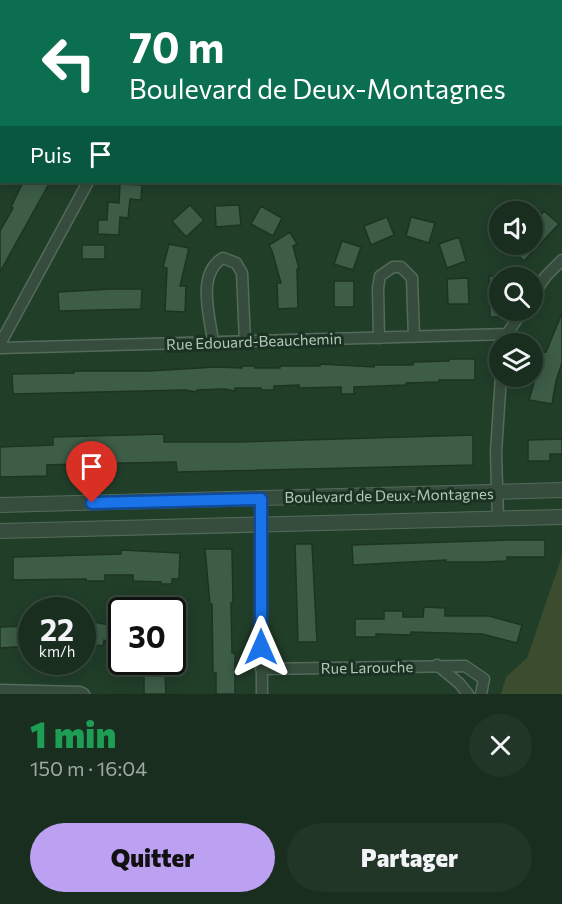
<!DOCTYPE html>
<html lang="fr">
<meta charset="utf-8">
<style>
body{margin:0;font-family:Commissioner,sans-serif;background:#223628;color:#f1f3f6;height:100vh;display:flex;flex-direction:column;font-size:22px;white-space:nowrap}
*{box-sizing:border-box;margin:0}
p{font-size:20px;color:#9fa8a4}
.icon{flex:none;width:33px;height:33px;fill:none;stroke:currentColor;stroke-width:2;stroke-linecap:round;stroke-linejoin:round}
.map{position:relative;height:694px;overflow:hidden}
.sheet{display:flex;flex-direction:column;background:#192e1f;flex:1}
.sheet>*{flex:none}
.top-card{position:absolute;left:0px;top:0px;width:562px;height:183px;box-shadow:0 3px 15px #0003,0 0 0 2px #374a3d;background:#0b6e4f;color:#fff;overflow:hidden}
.tools{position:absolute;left:489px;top:201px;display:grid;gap:12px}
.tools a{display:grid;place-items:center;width:54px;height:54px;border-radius:50%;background:#192e1f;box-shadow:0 3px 15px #0003,0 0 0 2px #374a3d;font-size:30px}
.speed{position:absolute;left:18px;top:597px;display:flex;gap:12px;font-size:30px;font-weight:700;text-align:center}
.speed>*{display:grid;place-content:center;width:78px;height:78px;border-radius:50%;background:#192e1f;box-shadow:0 3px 15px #0003,0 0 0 2px #374a3d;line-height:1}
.speed small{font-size:15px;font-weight:400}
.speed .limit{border:3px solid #111;border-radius:9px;background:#fff;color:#111}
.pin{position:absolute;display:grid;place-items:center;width:51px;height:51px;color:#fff;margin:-62px -26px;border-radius:50% 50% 50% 0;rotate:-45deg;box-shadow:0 0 6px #0007}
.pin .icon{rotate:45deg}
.me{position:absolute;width:66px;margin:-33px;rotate:0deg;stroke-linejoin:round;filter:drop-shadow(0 0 4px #0008)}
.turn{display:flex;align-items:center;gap:21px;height:126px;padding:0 30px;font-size:27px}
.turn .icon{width:78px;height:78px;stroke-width:2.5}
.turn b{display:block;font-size:42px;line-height:51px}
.then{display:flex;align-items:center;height:57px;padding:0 30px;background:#0003;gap:12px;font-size:22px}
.round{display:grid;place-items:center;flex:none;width:63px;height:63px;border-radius:32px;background:#223628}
.head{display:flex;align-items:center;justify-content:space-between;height:102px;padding:0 30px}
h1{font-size:36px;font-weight:800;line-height:45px;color:#1e9e55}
.cta{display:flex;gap:12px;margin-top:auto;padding:12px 30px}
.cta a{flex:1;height:69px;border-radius:36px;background:#bca0f2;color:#111;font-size:24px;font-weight:800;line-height:69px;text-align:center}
.cta a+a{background:#223628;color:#f1f3f6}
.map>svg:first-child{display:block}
</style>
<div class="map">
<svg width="562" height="694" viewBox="0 0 562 694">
<rect width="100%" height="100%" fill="#213e29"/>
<path fill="#3b4d2e" d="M562,556V694H501L506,677L527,658Z"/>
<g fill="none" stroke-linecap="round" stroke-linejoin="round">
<path stroke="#2a5937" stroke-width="4" d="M562,694V693"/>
</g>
<path fill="#3d5d47" stroke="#1d3424" stroke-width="1.5" d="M23,182H50L0,272V231L13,208L11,207Z
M120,184L142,185L141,200L130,199L128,218L120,217L119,235L98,234V220H107L108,202L119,203Z
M190,205L204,220L186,237L172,221Z
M239,205L241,225L216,227L215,206Z
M261,206L282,218L273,236L251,224Z
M544,211L559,224L524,261L505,244H532V224Z
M387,217L394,235L371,245L364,226Z
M411,217L435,223L429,243L406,236Z
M290,232L297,244L293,246L299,269H297L298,308L278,309L277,283H281L272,251L269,245Z
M459,237L466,261L447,268L439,244Z
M342,241L361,247L353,270L334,264Z
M169,244L189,248L180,286H186L185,312L165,311L167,268L163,267Z
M82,245H105V259H82Z
M489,276H500V317H490Z
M468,278L469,304H448L447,279Z
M334,281H354V307H334Z
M111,289H142L141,309L59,311L58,292Z
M562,313V363L556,381L552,404L529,400L543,351L546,352Z
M449,359H475V380H439V382L406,383V385L354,387V394H341V387L299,388V385L274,386V390H261V388H235V391L224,389L197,390V392L185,390L13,394L12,374L74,373V371H149L216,367L242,368V366H255V368H280V366H320V364L374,367V365H413V362L449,361Z
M164,434V442H236L473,435V465L177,472L176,462L74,464L47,465V476L0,477V447L53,445V437Z
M562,439V454H550V461H528V440Z
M511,540H545V557H507V561L484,562H446V560L353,565L352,545Z
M295,544H312L317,642H298Z
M205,549H232L233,603H231L232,653H235V694H216V673H213L212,604H210Z
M121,550L180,553L179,579H172V584H161V582L133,581V575H105V581H86V579L13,580V557L121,554Z
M424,607L445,608V616H489L522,625L517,643L482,634L411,632V635L376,634V637H355V619H384V611H403V617H423Z
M93,622L122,627V652L104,640L103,646L82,643V623Z
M32,626V646L0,648V627Z
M136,662H159L165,673L166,694H144V678Z"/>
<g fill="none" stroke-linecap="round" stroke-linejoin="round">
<defs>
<path id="minor" d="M561,126H562
M532,296L546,276L562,260
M379,338L378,288L380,276L393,267H401L412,278L414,337
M213,342C210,316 196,274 223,258L236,263L242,273L245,341
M0,344L88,182
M506,344L507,334L523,310
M0,348L507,334
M261,499L262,694
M498,519L496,452L501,376
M437,665L459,683L468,694
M261,669L465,666L484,679L481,694
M0,690L80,692L84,694"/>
<path id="tertiary" d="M0,505L562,490
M0,531L562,517"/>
</defs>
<use href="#minor" stroke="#546b5b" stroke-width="13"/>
<use href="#tertiary" stroke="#546b5b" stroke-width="16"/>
<use href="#minor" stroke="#364d3d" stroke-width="10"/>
<use href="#tertiary" stroke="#364d3d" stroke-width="14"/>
</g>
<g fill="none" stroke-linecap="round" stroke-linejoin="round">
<defs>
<path id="route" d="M92,503L261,499V647"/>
</defs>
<use href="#route" stroke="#114b97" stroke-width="15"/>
<use href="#route" stroke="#1a73e8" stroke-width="10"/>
</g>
<g text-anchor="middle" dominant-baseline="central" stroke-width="6" stroke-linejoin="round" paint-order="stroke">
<g font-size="15" fill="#b1c9b9" stroke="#1b3222">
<text transform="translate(254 341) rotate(-2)">Rue Edouard-Beauchemin</text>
<text transform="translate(389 495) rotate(-1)">Boulevard de Deux-Montagnes</text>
<text transform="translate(367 667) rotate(-1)">Rue Larouche</text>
</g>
</g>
</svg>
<div class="tools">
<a><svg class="icon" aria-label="sound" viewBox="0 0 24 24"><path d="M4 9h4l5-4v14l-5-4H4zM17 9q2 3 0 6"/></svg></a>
<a><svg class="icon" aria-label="search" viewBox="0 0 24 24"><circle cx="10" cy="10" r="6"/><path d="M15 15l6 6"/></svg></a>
<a><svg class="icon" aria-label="layers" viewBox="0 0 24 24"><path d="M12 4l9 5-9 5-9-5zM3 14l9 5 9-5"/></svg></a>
</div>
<div class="speed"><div>22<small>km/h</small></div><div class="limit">30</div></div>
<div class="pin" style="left:92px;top:503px;background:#d93025"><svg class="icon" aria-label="arrive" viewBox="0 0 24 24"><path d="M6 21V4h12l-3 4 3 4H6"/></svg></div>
<svg class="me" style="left:261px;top:647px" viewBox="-20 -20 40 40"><path d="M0-17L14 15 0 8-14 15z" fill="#1a73e8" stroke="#fff" stroke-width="4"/></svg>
<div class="top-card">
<div class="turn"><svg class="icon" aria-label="left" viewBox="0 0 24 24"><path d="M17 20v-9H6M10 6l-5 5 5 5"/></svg><div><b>70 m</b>Boulevard de Deux-Montagnes</div></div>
<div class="then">Puis<svg class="icon" aria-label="arrive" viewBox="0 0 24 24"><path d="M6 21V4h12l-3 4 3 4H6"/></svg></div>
</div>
</div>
<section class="sheet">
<div class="head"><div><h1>1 min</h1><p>150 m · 16:04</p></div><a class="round"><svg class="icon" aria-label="close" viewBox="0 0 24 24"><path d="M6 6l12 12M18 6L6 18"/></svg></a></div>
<div class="cta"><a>Quitter</a><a>Partager</a></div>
</section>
